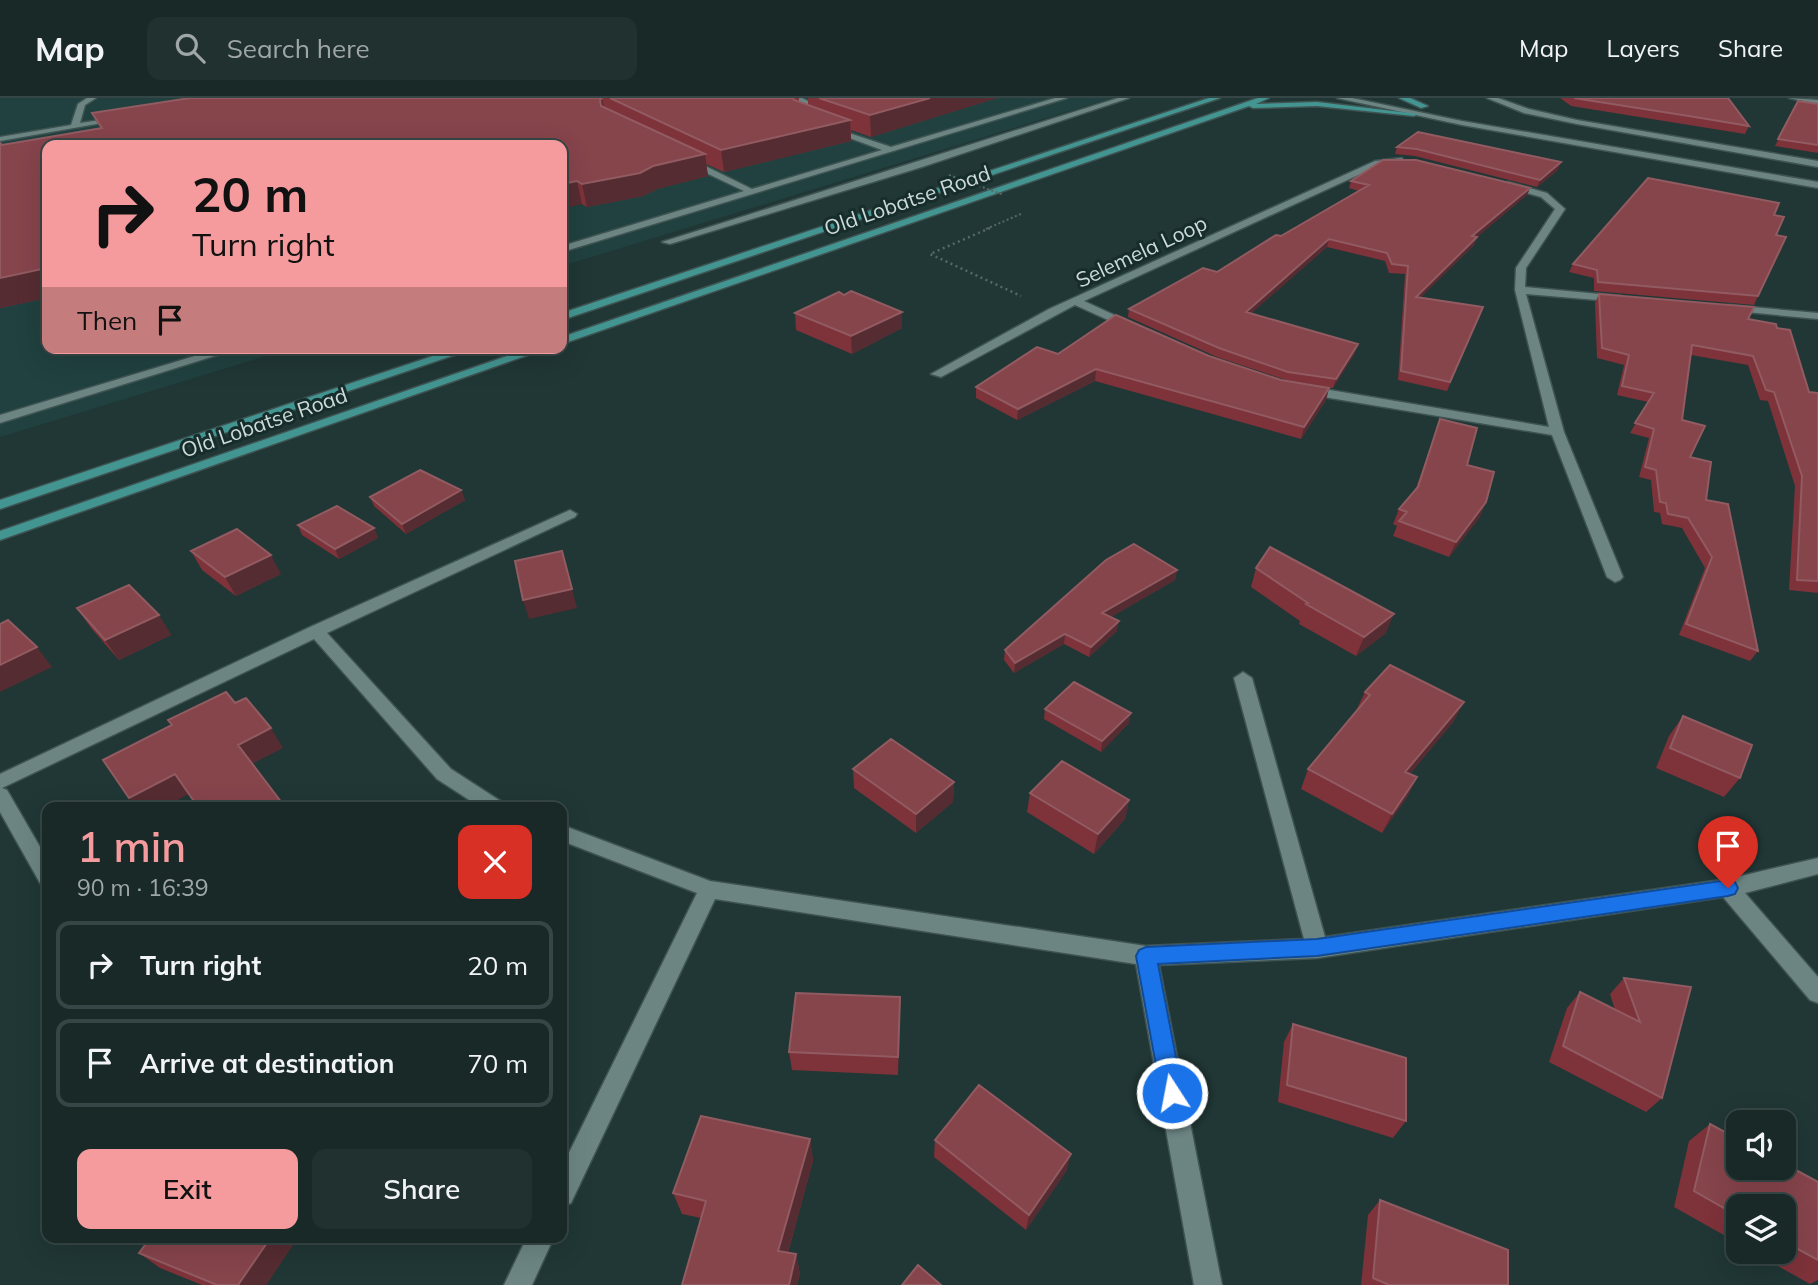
<!DOCTYPE html>
<meta charset="utf-8">
<style>
body{margin:0;font-family:Mulish,sans-serif;background:#213130;color:#f1f3f6;height:100vh;display:flex;flex-direction:column;font-size:26px;white-space:nowrap}
*{box-sizing:border-box;margin:0}
p{font-size:23px;color:#9fa6a8}
.icon{flex:none;width:38px;height:38px;fill:none;stroke:currentColor;stroke-width:2;stroke-linecap:round;stroke-linejoin:round}
.map{position:relative;flex:1;overflow:hidden}
.details{position:absolute;left:42px;top:704px;width:525px;height:441px;display:flex;flex-direction:column;background:#182928;border-radius:14px;box-shadow:0 7px 28px #0002,0 0 0 2px #364545}
.details>*{flex:none}
.top-card{position:absolute;left:42px;top:42px;width:525px;height:214px;border-radius:14px;box-shadow:0 7px 28px #0002,0 0 0 2px #364545;background:#f59b9d;color:#111;overflow:hidden}
.controls{position:absolute;left:1726px;top:1012px;display:grid;gap:14px}
.controls a{display:grid;place-items:center;width:70px;height:70px;border-radius:14px;background:#182928;box-shadow:0 7px 28px #0002,0 0 0 2px #364545;font-size:35px}
.pin{position:absolute;display:grid;place-items:center;width:60px;height:60px;color:#fff;margin:-72px -30px;border-radius:50% 50% 50% 0;rotate:-45deg;box-shadow:0 0 7px #0007}
.pin .icon{rotate:45deg}
.me{position:absolute;width:77px;margin:-38px;rotate:349deg;stroke-linejoin:round;filter:drop-shadow(0 0 5px #0008)}
.turn{display:flex;align-items:center;gap:24px;height:147px;padding:0 35px;font-size:32px}
.turn .icon{width:91px;height:91px;stroke-width:2.5}
.turn b{display:block;font-size:49px;line-height:60px}
.then{display:flex;align-items:center;height:66px;padding:0 35px;background:#0003;gap:14px;font-size:26px}
.round{display:grid;place-items:center;flex:none;width:74px;height:74px;border-radius:14px;background:#213130}
.headline{display:flex;align-items:center;justify-content:space-between;height:119px;padding:0 35px}
h1{font-size:42px;font-weight:600;line-height:52px;color:#f59b9d}
.action{display:flex;gap:14px;margin-top:auto;padding:14px 35px}
.action a{flex:1;height:80px;border-radius:14px;background:#f59b9d;color:#111;font-size:28px;font-weight:600;line-height:80px;text-align:center}
.action a+a{background:#213130;color:#f1f3f6}
ul{padding:0;list-style:none}
li{display:flex;align-items:center;gap:21px;height:88px;margin:0 14px 10px;padding:0 21px;border:4px solid #364545;border-radius:14px}
li div{flex:1}
li b{display:block;font-size:26px}
li em{font-style:normal}
header{display:flex;align-items:center;gap:42px;box-sizing:border-box;height:98px;padding:0 35px;background:#182928;border-bottom:2px solid #364545}
header strong{font-size:33px}
nav{display:flex;gap:38px;margin-inline-start:auto;font-size:24px}
.search{width:490px;height:63px;background:#213130;display:flex;align-items:center;gap:18px;box-sizing:border-box;padding:0 24px;border-radius:14px;color:#9fa6a8;font-size:26px}
.map>svg:first-child{display:block}
</style>
<header>
<strong>Map</strong>
<div class="search"><svg class="icon" aria-label="search" viewBox="0 0 24 24"><circle cx="10" cy="10" r="6"/><path d="M15 15l6 6"/></svg>Search here</div>
<nav><a>Map</a><a>Layers</a><a>Share</a></nav>
</header>
<div class="map">
<svg width="1818" height="1187" viewBox="0 0 1818 1187">
<rect width="100%" height="100%" fill="#203735"/>
<path fill="#20413f" d="M0,0H1112L562,168V47H47V250H292L0,339Z"/>
<g fill="none" stroke-linecap="round" stroke-linejoin="round">
<defs>
<path id="minor" d="M87,0H96L85,7L80,25L121,19L125,21L0,43V39L71,27L78,6Z
M791,0H802L814,6L810,13L802,15V19H796L794,12L806,7Z
M1055,0H1067L562,154V148L744,93L683,64V60H689L752,91L882,52L828,32V28L891,49Z
M1118,0H1129L922,69L670,146L662,144Z
M1337,0H1352L1462,23L1818,84V90L1462,27Z
M1487,0H1498L1529,11L1577,22L1818,63V69L1577,26L1524,15Z
M1789,0L1818,2V6Z
M1402,60L1405,65L1380,67L1084,203L1136,227V231H1128L1075,207L941,279L931,276L1049,211L1375,63Z
M1508,84L1547,95L1565,111L1526,170L1525,189L1621,198L1626,201L1621,204L1526,196L1564,334L1623,479L1620,482L1615,484L1607,479L1552,337L1306,296L1300,292L1306,288L1549,329L1515,192L1516,170L1555,111L1541,99L1505,89L1504,87Z
M1729,207L1818,215V221L1725,212V208Z
M221,250H240L0,325V317Z
M570,412L577,416L575,419L327,535L451,671L502,704L505,709H480L437,681L314,541L2,690L7,692L47,761V787L40,785L0,714V676L310,529Z
M1243,574L1252,580L1325,839L1728,781L1818,760V776L1745,795L1818,879V905L1810,902L1723,799L1317,860L1159,867L1222,1187H1194L1136,866L715,801L571,1105L562,1109V1069L697,795L562,743V727L710,783L1146,848L1304,841L1234,580Z
M527,1139H554L532,1187H504Z"/>
<path id="major" d="M1209,0H1220L562,222V215Z
M1258,0H1269L1256,6L1317,4L1418,16L1414,18L1317,8L1253,10L1249,8L562,246V239Z
M1399,0H1410L1428,8L1421,10Z
M457,250H475L0,411V402Z
M530,250H548L0,442V433Z"/>
</defs>
<use href="#minor" stroke="#3e5352" stroke-width="3"/>
<use href="#major" stroke="#3e5352" stroke-width="3"/>
<path stroke="#556968" stroke-width="2" stroke-dasharray="2 2.5" stroke-linecap="butt" d="M986,131L1023,115"/>
<path stroke="#556968" stroke-width="2.5" stroke-dasharray="2 3.5" stroke-linecap="butt" d="M990,130L930,156L1021,198"/>
<use href="#minor" fill="#6c8583" fill-rule="evenodd"/>
<use href="#major" fill="#439591" fill-rule="evenodd"/>
<path stroke="#556968" stroke-width="2" stroke-dasharray="2 2.5" stroke-linecap="butt" d="M949,77L1004,97"/>
</g>
<path fill="#7e323a" d="M190,0H799V4L808,7V0H997L871,39L851,32V43L724,74L706,66L708,78L657,91L643,98L587,109L582,106L47,47V200L0,210L2,47L100,30L92,15Z
M1560,0H1728L1749,28L1745,36L1571,8Z
M1798,3L1818,6V55L1775,48Z
M1418,34L1558,72L1537,89L1415,58L1395,56L1397,49Z
M1351,83L1530,90L1527,97L1477,139L1474,147L1421,199L1483,209L1447,293L1398,282L1405,176L1389,175L1385,163L1327,149L1251,215L1355,255L1333,290L1286,282L1217,259L1128,219L1129,211L1217,174L1359,93L1349,90Z
M1774,117L1776,137L1758,198L1754,207L1594,193V180L1569,174L1573,166Z
M1599,196L1748,221L1777,230L1809,294L1818,295V495L1789,492L1795,388L1768,303L1760,302L1748,267L1691,257L1682,322L1690,359L1758,553L1750,563L1679,537L1705,470L1682,430L1662,426L1660,415L1654,414L1651,382L1639,379L1649,340L1630,335L1648,304L1617,297L1624,267L1597,260L1595,205Z
M844,197L902,214V230L852,256L796,232L795,215Z
M1058,256L1209,258L1281,282L1329,290L1326,302L1301,341L1095,283L1017,322L976,300V289Z
M1440,321L1467,367L1486,404L1479,420L1449,459L1393,438L1397,428L1393,426L1399,411L1416,390Z
M461,392L465,402L406,436L374,408L370,399Z
M298,427L374,430L378,440L339,461L302,437Z
M191,453L281,476L236,498L202,472Z
M1256,470L1386,535L1356,558L1299,526L1300,523L1251,489Z
M1177,472L1175,482L1111,519L1117,533L1089,559L1064,546L1014,575L1004,562L1005,552Z
M77,510L159,517L171,537L119,562L91,530Z
M1365,594L1454,623L1410,676L1417,679L1407,699L1382,735L1301,691L1308,671L1356,613Z
M1045,611L1129,625L1101,654L1044,621Z
M1683,618L1740,680L1724,699L1656,670L1669,638Z
M853,671L954,684L953,704L916,735L854,690Z
M1030,695L1129,702L1125,721L1094,756L1027,714Z
M1624,880L1691,889L1662,1000L1646,1014L1549,964L1567,910L1580,894L1615,912L1610,896Z
M900,899L898,977L792,972L789,954Z
M1293,926L1406,1023L1393,1040L1278,1004L1284,944Z
M1710,1026L1818,1084V1182L1810,1186L1751,1153H1783V1108H1738V1145L1674,1109L1689,1043Z
M810,1041L813,1063L788,1155L796,1156L800,1176L797,1187H682L701,1120L682,1116L673,1095Z
M935,1042L1067,1072L1026,1132L934,1059Z
M1380,1102L1508,1187H1361L1368,1117Z
M298,1139L266,1187H202L160,1170L139,1155Z"/>
<path fill="#552c31" d="M602,0L606,20L603,23L600,2Z
M930,0H997L871,39L870,17Z
M850,22L851,43L724,74L721,52Z
M705,56L708,78L657,91L643,98L587,109L582,86Z
M1561,64L1558,72L1537,89L1540,82Z
M577,83L582,106L562,111V86Z
M1530,90L1527,97L1469,146L1472,138Z
M1477,139L1474,147L1413,207L1416,199Z
M1329,141L1327,149L1244,222L1246,214Z
M47,170V200L0,210V180Z
M902,214V230L852,256L851,238Z
M1358,246L1355,255L1333,290L1336,281Z
M1096,271L1095,283L1017,322L1018,311Z
M1329,290L1326,302L1301,341L1304,329Z
M461,392L465,402L406,436L402,426Z
M1486,404L1479,420L1449,459L1456,444Z
M374,430L378,440L339,461L335,451Z
M562,453L577,510L529,521L523,502Z
M271,457L281,476L236,498L225,479Z
M1177,472L1175,482L1101,525L1102,515Z
M1394,516L1386,535L1356,558L1364,539Z
M159,517L171,537L119,562L105,542Z
M1119,523L1117,533L1089,559L1091,549Z
M1065,536L1064,546L1014,575L1015,565Z
M37,549L52,569L0,594V567Z
M1464,604L1454,623L1396,693L1405,674Z
M1131,615L1129,625L1101,654L1102,643Z
M271,630L283,650L250,667L238,647Z
M175,676L189,696L165,709H136L129,700Z
M1417,679L1407,699L1382,735L1392,716Z
M954,684L953,704L916,735V716Z
M1129,702L1125,721L1094,756L1098,736Z
M900,899V918L898,977V959Z
M810,1041L813,1063L783,1172L778,1153Z
M1071,1056L1067,1072L1026,1132L1029,1117Z
M271,1139H298L266,1187H238Z
M796,1156L800,1176L797,1187H789Z"/>
<path fill="#86444b" stroke="#915b61" stroke-width="2" d="M190,0H602L600,2L601,8L705,56L653,68L640,75L582,86L577,83L562,86V47H47V170L0,180V45L2,47L102,30L92,15Z
M610,0H793L794,2L850,22L721,52Z
M819,0H930L870,17Z
M1574,0H1728L1749,28L1695,19Z
M1798,3L1818,6V47L1778,41Z
M1418,34L1561,64L1540,82L1417,51L1397,49Z
M1383,62H1416L1530,90L1472,138L1477,139L1416,199L1483,209L1450,284L1401,273L1408,168L1392,166L1387,155L1329,141L1246,214L1358,246L1336,281L1288,274L1219,250L1129,211L1203,170L1217,174L1276,137L1281,138L1369,87L1351,83Z
M1648,80L1779,105L1774,117L1784,119L1776,137L1786,139L1758,198L1598,184L1597,172L1573,166Z
M851,193L902,214L851,238L795,215L839,194L844,197Z
M1599,196L1754,209L1748,221L1776,226L1777,230L1790,232L1809,294L1818,295V483L1797,482L1802,378L1774,294L1766,292L1753,258L1692,247L1682,322L1705,328L1690,359L1711,364L1706,402L1728,406L1758,553L1686,526L1712,459L1688,420L1668,416L1666,405L1660,404L1656,372L1645,369L1654,331L1635,325L1654,295L1622,288L1629,257L1602,250Z
M1116,217L1209,258L1281,282L1329,290L1304,329L1096,271L1018,311L976,289L1037,249L1058,256Z
M1440,321L1477,330L1467,367L1494,374L1486,404L1456,444L1399,423L1407,414L1399,411L1418,389Z
M420,372L461,392L402,426L370,399Z
M337,408L374,430L335,451L298,427Z
M237,431L271,457L225,479L191,453Z
M1134,446L1177,472L1102,515L1119,523L1091,549L1065,536L1015,565L1005,552L1106,462Z
M1270,449L1394,516L1364,539L1306,506L1308,505L1256,470Z
M562,453L572,491L523,502L515,463Z
M129,487L159,517L105,542L77,510Z
M8,522L37,549L0,567V526Z
M1390,567L1464,604L1405,674L1417,679L1392,716L1308,671L1370,597L1365,594Z
M1074,584L1131,615L1102,643L1045,611Z
M226,594L235,605L246,600L271,630L238,647L285,709H198L175,676L129,700L103,662L172,627L168,622Z
M1683,618L1752,647L1740,680L1670,650Z
M891,641L954,684L916,716L853,671Z
M1062,663L1129,702L1098,736L1030,695Z
M1624,880L1691,889L1662,1000L1563,948L1580,894L1640,924Z
M796,895L900,899L898,959L789,954Z
M1293,926L1406,960V1023L1287,987Z
M979,987L1071,1056L1029,1117L935,1042Z
M701,1018L810,1041L778,1153L796,1156L789,1187H682L706,1103L673,1095Z
M1710,1026L1738,1041V1069H1783V1065L1818,1084V1162L1783,1143V1108H1738V1118L1694,1093Z
M1380,1102L1508,1152V1187H1389L1373,1180Z
M151,1139H271L238,1187H217L139,1155Z
M918,1167L941,1187H902Z"/>
<path fill="#1a73e8" stroke="#114b97" stroke-width="2" d="M1728,782L1735,784L1738,790L1735,796L1728,798L1317,858L1158,866L1183,995L1180,1003L1172,1006L1164,1003L1161,995L1136,858L1139,852L1146,849L1317,841Z"/>
<g text-anchor="middle" dominant-baseline="central" stroke-width="6" stroke-linejoin="round" paint-order="stroke">
<g font-size="21" fill="#ccdad9" stroke="#162d2b">
<text transform="translate(907 102) rotate(-19)">Old Lobatse Road</text>
<text transform="translate(1141 153) rotate(-25)">Selemela Loop</text>
<text transform="translate(264 324) rotate(-19)">Old Lobatse Road</text>
</g>
</g>
</svg>
<div class="controls">
<a><svg class="icon" aria-label="sound" viewBox="0 0 24 24"><path d="M4 9h4l5-4v14l-5-4H4zM17 9q2 3 0 6"/></svg></a>
<a><svg class="icon" aria-label="layers" viewBox="0 0 24 24"><path d="M12 4l9 5-9 5-9-5zM3 14l9 5 9-5"/></svg></a>
</div>
<div class="pin" style="left:1728px;top:790px;background:#d93025"><svg class="icon" aria-label="arrive" viewBox="0 0 24 24"><path d="M6 21V4h12l-3 4 3 4H6"/></svg></div>
<svg class="me" style="left:1172px;top:995px" viewBox="-20 -20 40 40"><circle r="17" fill="#1a73e8" stroke="#fff" stroke-width="3"/><path d="M0-11L8 9 0 5-8 9z" fill="#fff"/></svg>
<div class="top-card">
<div class="turn"><svg class="icon" aria-label="right" viewBox="0 0 24 24"><path d="M7 20v-9h11M14 6l5 5-5 5"/></svg><div><b>20 m</b>Turn right</div></div>
<div class="then">Then<svg class="icon" aria-label="arrive" viewBox="0 0 24 24"><path d="M6 21V4h12l-3 4 3 4H6"/></svg></div>
</div>
<section class="details">
<div class="headline"><div><h1>1 min</h1><p>90 m · 16:39</p></div><a class="round" style="background:#d93025;color:#fff"><svg class="icon" aria-label="close" viewBox="0 0 24 24"><path d="M6 6l12 12M18 6L6 18"/></svg></a></div>
<ul>
<li><svg class="icon" aria-label="right" viewBox="0 0 24 24"><path d="M7 20v-9h11M14 6l5 5-5 5"/></svg><div><b>Turn right</b></div><em>20 m</em></li>
<li><svg class="icon" aria-label="arrive" viewBox="0 0 24 24"><path d="M6 21V4h12l-3 4 3 4H6"/></svg><div><b>Arrive at destination</b></div><em>70 m</em></li>
</ul>
<div class="action"><a>Exit</a><a>Share</a></div>
</section>
</div>
